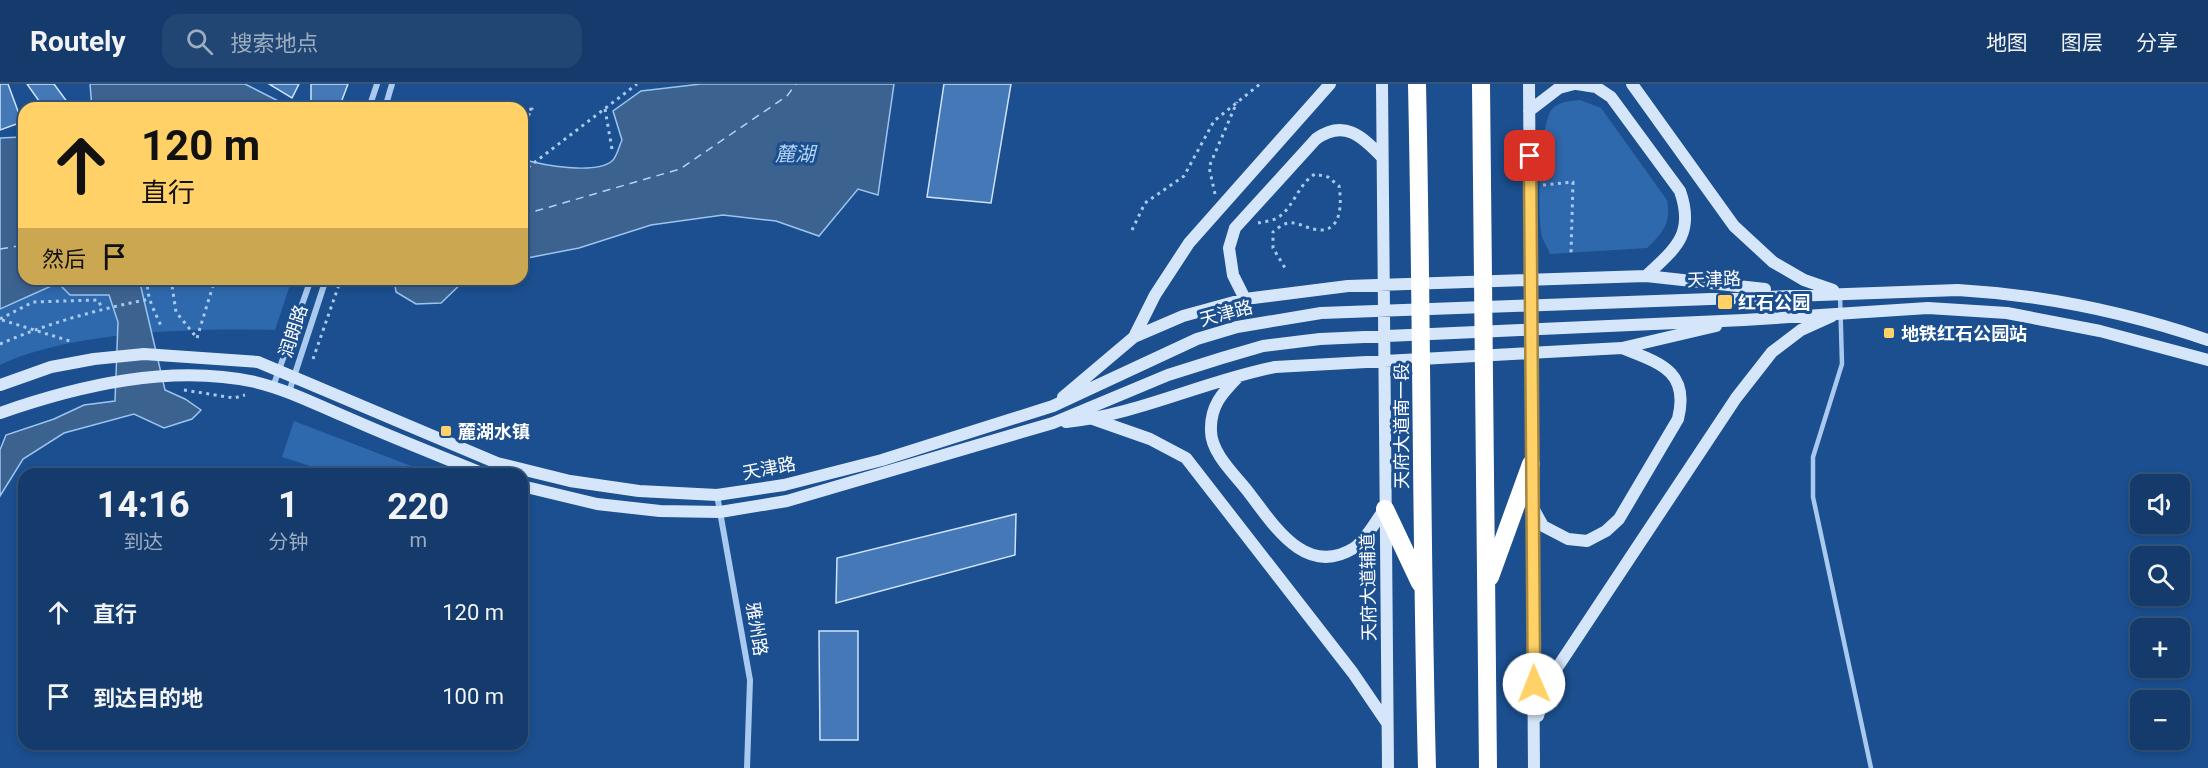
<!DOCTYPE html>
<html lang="zh">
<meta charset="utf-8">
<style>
body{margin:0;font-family:Roboto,"Noto Sans SC",sans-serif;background:#214673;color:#f1f3f6;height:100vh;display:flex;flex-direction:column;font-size:22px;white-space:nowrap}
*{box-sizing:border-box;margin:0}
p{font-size:20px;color:#9dadc1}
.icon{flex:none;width:33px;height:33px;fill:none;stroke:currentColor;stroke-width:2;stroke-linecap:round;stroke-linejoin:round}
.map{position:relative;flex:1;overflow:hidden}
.details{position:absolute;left:18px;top:384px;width:510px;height:282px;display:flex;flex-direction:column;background:#143b6b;border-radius:18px;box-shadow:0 3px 9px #0003,0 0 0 2px #33557e}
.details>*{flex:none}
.banner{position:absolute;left:18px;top:18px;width:510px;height:183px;border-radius:18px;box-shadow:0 3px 9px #0003,0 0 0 2px #33557e;background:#ffd166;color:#111;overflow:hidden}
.controls{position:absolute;left:2130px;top:390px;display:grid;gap:12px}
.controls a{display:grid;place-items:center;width:60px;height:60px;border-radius:12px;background:#143b6b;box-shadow:0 3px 9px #0003,0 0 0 2px #33557e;font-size:30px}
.pin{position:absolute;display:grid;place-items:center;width:51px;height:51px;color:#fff;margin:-26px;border-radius:12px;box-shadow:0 3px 9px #0006}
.me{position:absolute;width:66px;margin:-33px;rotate:359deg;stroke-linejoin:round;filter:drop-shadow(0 0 4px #0008)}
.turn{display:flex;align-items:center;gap:21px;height:126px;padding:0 24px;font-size:27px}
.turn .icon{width:78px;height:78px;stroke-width:2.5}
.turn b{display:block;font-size:42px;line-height:51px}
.then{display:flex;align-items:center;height:57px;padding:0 24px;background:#0003;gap:12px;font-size:22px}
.eta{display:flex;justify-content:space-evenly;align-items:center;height:102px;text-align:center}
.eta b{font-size:36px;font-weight:700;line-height:42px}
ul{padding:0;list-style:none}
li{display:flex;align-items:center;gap:18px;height:84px;padding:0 24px}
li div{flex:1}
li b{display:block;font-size:22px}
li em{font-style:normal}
header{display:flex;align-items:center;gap:36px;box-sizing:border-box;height:84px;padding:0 30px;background:#143b6b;border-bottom:2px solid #33557e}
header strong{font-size:28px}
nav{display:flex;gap:33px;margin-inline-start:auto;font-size:21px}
.search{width:420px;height:54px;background:#214673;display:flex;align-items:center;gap:15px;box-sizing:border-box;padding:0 21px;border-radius:18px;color:#9dadc1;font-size:22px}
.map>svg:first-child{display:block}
</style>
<header>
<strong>Routely</strong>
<div class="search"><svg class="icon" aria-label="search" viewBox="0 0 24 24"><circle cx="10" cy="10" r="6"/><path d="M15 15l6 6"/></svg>搜索地点</div>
<nav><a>地图</a><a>图层</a><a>分享</a></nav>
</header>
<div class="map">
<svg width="2208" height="684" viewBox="0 0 2208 684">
<rect width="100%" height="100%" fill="#1b4f8f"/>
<path fill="#2e69ad" d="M1580,16L1601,24L1667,116C1671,139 1664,148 1647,164L1550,170C1548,164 1544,158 1542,153C1537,133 1539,37 1553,24C1561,17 1570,17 1580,16Z
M49,195H292L275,246C197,244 70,247 0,281V207Z
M294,337L432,390H335L282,373Z"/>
<path fill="#3c6290" stroke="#9cc4f0" stroke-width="1.5" d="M90,0H245L292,24H92Z
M701,0H894L878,111L858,105L819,152L776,137L723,131L651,141L579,164L522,175V75C542,81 595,91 612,77C617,73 619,62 622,56L613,27L641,7Z
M21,53L24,57V195H142L140,199L165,306L185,315L201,326L192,335L164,344L134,330L64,349L23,375L0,412V366L6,351L54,335L84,321L115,317L118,238L109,211H70L58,199L0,225V54Z
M394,195H466L441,219L416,220L396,208Z"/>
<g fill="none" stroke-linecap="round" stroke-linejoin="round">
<path stroke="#b5d3f5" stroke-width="1.5" stroke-dasharray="8 6" stroke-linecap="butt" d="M522,131L680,85L787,12L796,0
M0,165L24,161"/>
</g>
<path fill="#4478b7" stroke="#cfe3fa" stroke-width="1.5" d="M0,0H8L22,38L0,46Z
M27,0H54L68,19L61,24H44Z
M269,0H299L292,14Z
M311,0H348L339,24L311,21Z
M944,0H1011L991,119L927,113Z
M1016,430L1015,471L836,519L837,474Z
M819,547H858V656H820Z"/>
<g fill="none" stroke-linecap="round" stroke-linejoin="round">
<path stroke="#a9c9ee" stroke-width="3" stroke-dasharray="3 4.5" stroke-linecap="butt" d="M605,25L612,65
M522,27L532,25L522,44
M522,88L637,0
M1543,101L1573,98L1571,169
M1215,110L1209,83L1237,18
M1258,139C1263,138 1272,137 1277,134C1294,124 1297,101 1315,90L1328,93L1339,102C1342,120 1342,152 1313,145C1304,143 1294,136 1285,140C1281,141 1276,146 1273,148V164L1285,184
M1132,146L1145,119L1184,92L1214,37L1260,0
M149,195C143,208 157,232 162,244
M171,195L176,228L197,254
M339,198L350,201
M0,235L33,218L98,216L102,224
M2,236L73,258
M197,254L215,195
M0,260C48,239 99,225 150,215
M313,275L341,195
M184,306L234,314L245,311"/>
<path stroke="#a9c9ee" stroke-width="4.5" d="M1840,211L1842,280L1813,373V413L1871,684"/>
<path stroke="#a9c9ee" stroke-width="6" d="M369,24L377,0
M385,24L392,0
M273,303L311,195
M289,308L326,195
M717,411L750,596L747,684"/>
<path stroke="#d6e6fa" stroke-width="12" d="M1382,0L1388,684
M1529,0L1534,684
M1577,0L1596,3L1611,13L1680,107C1695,150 1676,164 1646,192
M1632,0L1734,142L1773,178L1804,196L1833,206
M1529,27L1559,4L1574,0
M1245,215L1233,191L1229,164L1235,144L1316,55C1344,35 1362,52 1382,73
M1134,253L1155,211L1189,159L1330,0
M1239,292C1222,309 1210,322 1211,347C1211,368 1233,389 1246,405C1272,438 1304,495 1354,464C1366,456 1376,436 1385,425
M0,301L51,283L94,275L144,270L258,278L497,379L570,397L639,407L717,411L784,401L882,376L1053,322L1197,255L1237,243L1321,229L1958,206C2045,211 2126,228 2208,256
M1063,313L1134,253L1183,232L1245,215L1348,202L1646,192L1765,205
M0,329C80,301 171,280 255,298C289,306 321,323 353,336C396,355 440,372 484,390
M1093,335L1150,355L1186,374L1353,589L1387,639
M1066,338C1137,331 1204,297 1275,283L1622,264L1716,242
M522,402L597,420L660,427L720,428L787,417L1053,339L1168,291L1222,274L1263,262L1320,255L1744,236L1928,224L2007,229L2100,247L2208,276
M1533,424L1543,442L1568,455L1587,457L1606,447L1619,435L1678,335C1690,287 1660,279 1622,264
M1538,632L1549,596L1736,314L1772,268L1801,246L1832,232"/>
<path stroke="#fff" stroke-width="18" d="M1417,0C1422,228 1421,456 1427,684
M1481,0L1488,684
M1385,425L1420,499
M1490,493L1531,380"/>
</g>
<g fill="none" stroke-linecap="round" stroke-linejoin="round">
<defs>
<path id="route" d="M1530,72L1534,600"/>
</defs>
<use href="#route" stroke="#a68842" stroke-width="15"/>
<use href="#route" stroke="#ffd166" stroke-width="10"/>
</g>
<g fill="#ffd166" stroke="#1b4f8f" stroke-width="2">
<rect x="1717" y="210" width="16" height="16" rx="3"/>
<rect x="1883" y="243" width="12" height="12" rx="3"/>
<rect x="440" y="341" width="12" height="12" rx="3"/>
</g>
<g text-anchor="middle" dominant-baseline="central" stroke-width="6" stroke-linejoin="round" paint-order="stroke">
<g font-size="18" fill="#fff" stroke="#1b4f8f">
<text transform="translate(1714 195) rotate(-2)">天津路</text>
<text transform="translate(1226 229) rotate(-15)">天津路</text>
<text transform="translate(293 247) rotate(-72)">润朗路</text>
<text transform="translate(1401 342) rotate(-90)">天府大道南一段</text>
<text transform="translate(769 384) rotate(-11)">天津路</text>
<text transform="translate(1368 503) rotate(-91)">天府大道辅道</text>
<text transform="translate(757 545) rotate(81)">雅州路</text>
</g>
<g font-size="18" font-weight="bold" fill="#fff" stroke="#1b4f8f" text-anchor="start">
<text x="1738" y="218">红石公园</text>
<text x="1901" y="249">地铁红石公园站</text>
<text x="458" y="347">麓湖水镇</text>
</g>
<g font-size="20" font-style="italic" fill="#b5d3f5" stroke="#1b4f8f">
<text x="795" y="70">麓湖</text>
</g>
</g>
</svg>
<div class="controls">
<a><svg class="icon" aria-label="sound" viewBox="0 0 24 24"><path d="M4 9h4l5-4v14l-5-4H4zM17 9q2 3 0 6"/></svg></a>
<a><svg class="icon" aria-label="search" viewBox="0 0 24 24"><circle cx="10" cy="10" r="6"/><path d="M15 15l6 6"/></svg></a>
<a>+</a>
<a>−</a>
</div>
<div class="pin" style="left:1530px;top:72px;background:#d93025"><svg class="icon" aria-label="arrive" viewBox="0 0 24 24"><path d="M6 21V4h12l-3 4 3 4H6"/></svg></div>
<svg class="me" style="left:1534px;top:600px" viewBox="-20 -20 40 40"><circle r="19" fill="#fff"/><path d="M0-13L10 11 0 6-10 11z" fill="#ffd166"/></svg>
<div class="banner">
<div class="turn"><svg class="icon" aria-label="ahead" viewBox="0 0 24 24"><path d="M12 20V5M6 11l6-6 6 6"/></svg><div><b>120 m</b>直行</div></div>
<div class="then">然后<svg class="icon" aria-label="arrive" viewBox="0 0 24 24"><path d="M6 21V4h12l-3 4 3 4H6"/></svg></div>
</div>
<section class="details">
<div class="eta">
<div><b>14:16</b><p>到达</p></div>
<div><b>1</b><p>分钟</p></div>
<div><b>220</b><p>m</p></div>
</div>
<ul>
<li><svg class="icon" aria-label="ahead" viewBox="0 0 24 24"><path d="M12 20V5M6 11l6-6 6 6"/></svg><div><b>直行</b></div><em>120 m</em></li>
<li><svg class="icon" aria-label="arrive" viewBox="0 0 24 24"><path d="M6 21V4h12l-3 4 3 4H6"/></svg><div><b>到达目的地</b></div><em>100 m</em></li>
</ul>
</section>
</div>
